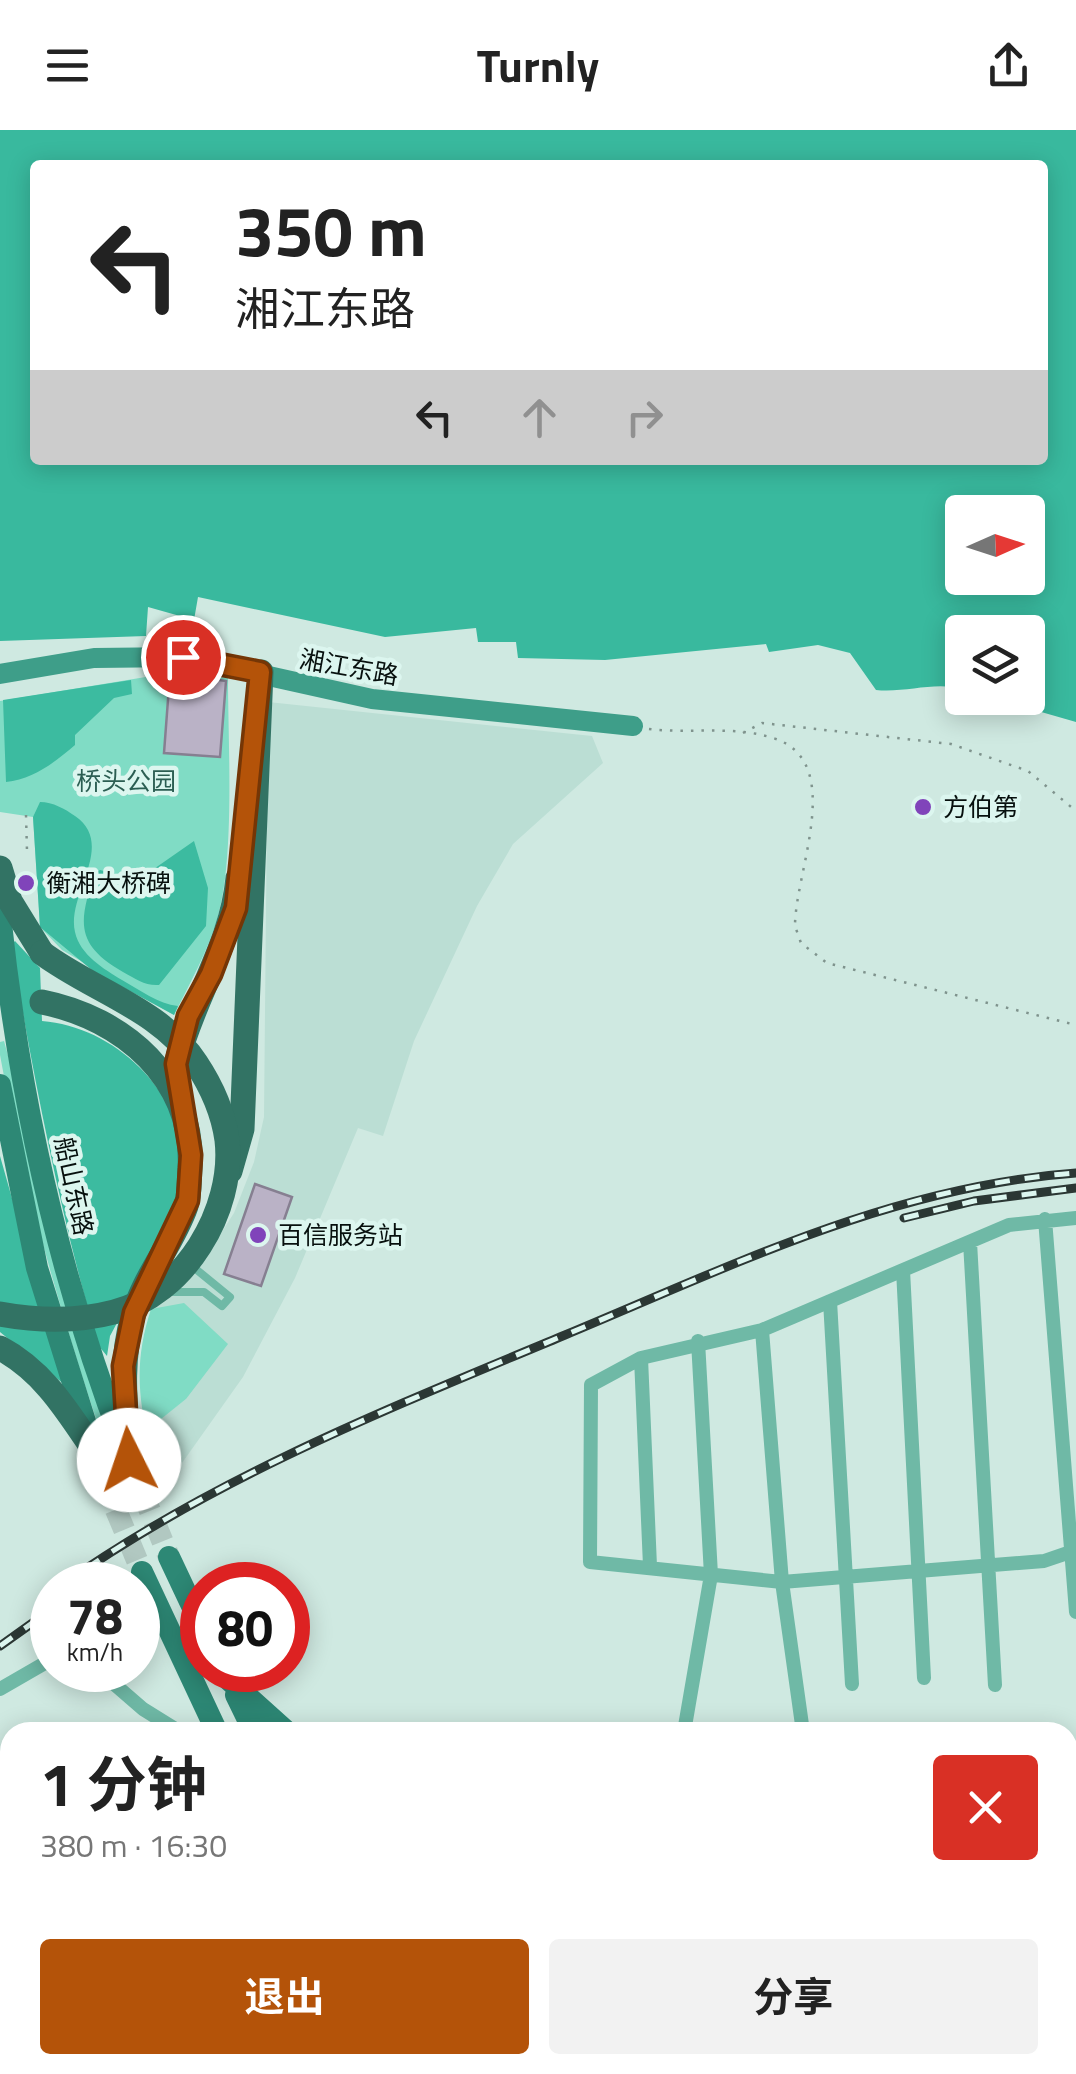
<!DOCTYPE html>
<html lang="zh">
<meta charset="utf-8">
<style>
body{margin:0;font-family:"Titillium Web","Noto Sans SC",sans-serif;background:#f2f2f2;color:#222;height:100vh;display:flex;flex-direction:column;font-size:38px;white-space:nowrap}
*{box-sizing:border-box;margin:0}
p{font-size:32px;color:#767676}
.icon{flex:none;width:55px;height:55px;fill:none;stroke:currentColor;stroke-width:2;stroke-linecap:round;stroke-linejoin:round}
.map{position:relative;flex:1;overflow:hidden}
.panel{position:absolute;left:0px;top:1592px;width:1078px;height:352px;display:flex;flex-direction:column;background:#fff;border-radius:30px 30px 0 0;box-shadow:0 5px 25px #0003}
.panel>*{flex:none}
.guide{position:absolute;left:30px;top:30px;width:1018px;height:305px;border-radius:10px;box-shadow:0 5px 25px #0003;background:#fff;color:#222;overflow:hidden}
.needle{width:65px;rotate:87deg}
.buttons{position:absolute;left:945px;top:365px;display:grid;gap:20px}
.buttons a{display:grid;place-items:center;width:100px;height:100px;border-radius:10px;background:#fff;box-shadow:0 5px 25px #0003;font-size:50px}
.speed{position:absolute;left:30px;top:1432px;display:flex;gap:20px;font-size:50px;font-weight:700;text-align:center}
.speed>*{display:grid;place-content:center;width:130px;height:130px;border-radius:50%;background:#fff;box-shadow:0 5px 25px #0003;line-height:1}
.speed small{font-size:25px;font-weight:400}
.speed .limit{border:15px solid #d22;background:#fff;color:#111}
.pin{position:absolute;display:grid;place-items:center;width:85px;height:85px;color:#fff;margin:-42px;border:5px solid #fff;border-radius:50%;box-shadow:0 2px 10px #0007}
.me{position:absolute;width:110px;margin:-55px;rotate:356deg;stroke-linejoin:round;filter:drop-shadow(0 0 8px #0008)}
.turn{display:flex;align-items:center;gap:35px;height:210px;padding:0 40px;font-size:45px}
.turn .icon{width:130px;height:130px;stroke-width:2.5}
.turn b{display:block;font-size:70px;line-height:85px}
.lanes{display:flex;align-items:center;height:95px;padding:0 40px;background:#0003;justify-content:center;gap:50px;direction:ltr}
.lanes .off{opacity:.35}
.round{display:grid;place-items:center;flex:none;width:105px;height:105px;border-radius:10px;background:#f2f2f2}
.summary{display:flex;align-items:center;justify-content:space-between;height:170px;padding:0 40px}
h1{font-size:60px;font-weight:700;line-height:75px}
.action{display:flex;gap:20px;margin-top:auto;padding:20px 40px}
.action a{flex:1;height:115px;border-radius:10px;background:#b45309;color:#fff;font-size:40px;font-weight:700;line-height:115px;text-align:center}
.action a+a{background:#f2f2f2;color:#222}
header{display:flex;justify-content:space-between;align-items:center;height:130px;padding:0 40px;background:#fff;font-size:45px;font-weight:700}
.map>svg:first-child{display:block}
</style>
<header><svg class="icon" aria-label="menu" viewBox="0 0 24 24"><path d="M4 6h16M4 12h16M4 18h16"/></svg>Turnly<svg class="icon" aria-label="share" viewBox="0 0 24 24"><path d="M12 15V3M7 8l5-5 5 5M5 13v7h14v-7"/></svg></header>
<div class="map">
<svg width="1076" height="1944" viewBox="0 0 1076 1944">
<rect width="100%" height="100%" fill="#cfe9e1"/>
<path fill="#bbded4" d="M268,572L592,606L603,633L513,714L477,776L414,911L383,1006L358,998L295,1148L243,1247L182,1333L155,1293L186,1269L151,1179L210,1120L234,1083L254,1032L264,987Z
M0,1861L10,1862V1935H152L138,1944H0Z
M713,1935H796L828,1944H752Z"/>
<path fill="#80dcc5" d="M170,543L228,548C228,614 235,725 218,786C208,821 190,853 174,885L62,820L40,797L33,687L0,682V571Z
M4,911L121,1334L113,1339C66,1203 26,1068 0,925V912Z
M184,1173L228,1214L186,1269L156,1293L162,1309L150,1316C137,1266 135,1228 151,1179Z"/>
<path fill="#3cbba0" d="M131,550L132,564L114,568L75,605V615C55,632 34,649 6,652L3,570Z
M40,672C53,672 65,679 75,686C117,715 66,764 75,802C80,825 104,839 122,850C140,860 158,874 178,876L174,885L93,841L40,797L33,687Z
M194,711L208,758L206,796L159,855C145,856 136,849 123,842C74,814 79,791 95,743L100,740L138,750Z
M15,811L40,838L42,891C126,897 209,987 177,1075C160,1120 132,1164 110,1206L107,1226L98,1215C60,1083 34,950 11,815Z
M0,1026L65,1255L0,1202Z"/>
<path fill="#39b99e" fill-rule="evenodd" d="M0,0H1076V592L992,568H1028V502H962V559C935,551 906,563 876,560L850,523L818,515L769,522L766,514L605,530L518,528L516,512H478L476,498L385,507L198,467L194,490L148,477L146,506L0,511ZM35,35H1042V330H35ZM962,382H1028V448H962Z"/>
<path fill="#bab2c6" stroke="#867f91" stroke-width="2.5" d="M170,543L226,551L220,627L164,623Z
M255,1054L292,1067L261,1156L224,1144Z"/>
<g fill="none" stroke-linecap="round" stroke-linejoin="round">
<path stroke="#b1c8c1" stroke-width="22" stroke-dasharray="22 11" stroke-linecap="butt" d="M129,1330L169,1427
M103,1349L142,1442"/>
<path stroke="#7f938d" stroke-width="2.5" stroke-dasharray="2.5 8" stroke-linecap="butt" d="M649,599C690,604 732,595 773,608C847,631 795,741 795,796L801,813L827,833L1076,895
M743,603L762,593L951,614L1028,641L1076,681
M26,685L27,721"/>
<path stroke="#6fb9a6" stroke-width="8" d="M172,1162H204L222,1176L230,1167L192,1136"/>
<path stroke="#6fb9a6" stroke-width="14" d="M1076,1088L1009,1095L762,1200L641,1228L591,1255L590,1432L782,1452L1044,1431L1076,1420
M1045,1089L1076,1482
M970,1112L995,1555
M903,1140L924,1548
M830,1171L852,1554
M762,1200L782,1452L803,1602
M641,1228L650,1436
M98,1540L143,1579L180,1602
M0,1559L52,1529
M684,1602L711,1445L698,1211
M1068,1639L1076,1634"/>
<path stroke="#3e9e89" stroke-width="20" d="M0,544L94,528L183,527L372,569L633,596
M1068,1802L1076,1804"/>
<path stroke="#2d8875" stroke-width="22" d="M0,785C19,967 59,1147 124,1317
M0,955L37,1138L103,1349
M169,1427L202,1497
M142,1442L217,1602
M228,1549L287,1602
M236,1565L254,1602
M398,1935L403,1944
M436,1935L441,1944"/>
<path stroke="#327364" stroke-width="25" d="M0,738L10,771L42,823
M42,872C123,888 195,949 190,1038C189,1050 190,1064 186,1076C173,1114 144,1146 133,1186C119,1234 126,1281 129,1330
M177,931C193,868 232,814 238,748
M230,1041L242,999L261,542
M0,1218C43,1241 66,1279 93,1319"/>
<defs>
<path id="rail" d="M904,1088L974,1071L1076,1058
M62,1455C217,1346 390,1278 565,1205C731,1136 893,1056 1076,1043
M0,1516L52,1479"/>
</defs>
<use href="#rail" stroke="#2b3734" stroke-width="9"/>
<use href="#rail" stroke="#dcf6ef" stroke-width="5" stroke-dasharray="15" stroke-linecap="butt"/>
<path stroke="#327364" stroke-width="25" d="M0,1184C38,1191 76,1192 114,1182C184,1165 235,1080 227,1010C223,981 212,957 196,933C161,879 91,860 42,823"/>
</g>
<g fill="none" stroke-linecap="round" stroke-linejoin="round">
<defs>
<path id="route" d="M129,1330L123,1236L134,1183L188,1070L191,1025L176,934L188,886L211,844L236,778L260,542L183,527"/>
</defs>
<use href="#route" stroke="#753606" stroke-width="25"/>
<use href="#route" stroke="#b45309" stroke-width="18"/>
</g>
<g fill="#8044ba" stroke="#dcf6ef" stroke-width="4">
<circle cx="923" cy="677" r="10"/>
<circle cx="26" cy="753" r="10"/>
<circle cx="258" cy="1105" r="10"/>
</g>
<g text-anchor="middle" dominant-baseline="central" stroke-width="9" stroke-linejoin="round" paint-order="stroke">
<g font-size="25" fill="#07100e" stroke="#dcf6ef">
<text transform="translate(349 537) rotate(10)">湘江东路</text>
<text transform="translate(74 1056) rotate(78)">船山东路</text>
</g>
<g font-size="25" fill="#2b5e52" stroke="#dcf6ef">
<text x="126" y="651">桥头公园</text>
</g>
<g font-size="25" fill="#07100e" stroke="#dcf6ef" text-anchor="start">
<text x="943" y="677">方伯第</text>
<text x="46" y="753">衡湘大桥碑</text>
<text x="278" y="1105">百信服务站</text>
</g>
</g>
</svg>
<div class="buttons">
<a><svg class="needle" viewBox="-14 -14 28 28"><path d="M0-13l5 13h-10z" fill="#e53935"/><path d="M0 13l5-13h-10z" fill="#767676"/></svg></a>
<a><svg class="icon" aria-label="layers" viewBox="0 0 24 24"><path d="M12 4l9 5-9 5-9-5zM3 14l9 5 9-5"/></svg></a>
</div>
<div class="speed"><div>78<small>km/h</small></div><div class="limit">80</div></div>
<div class="pin" style="left:183px;top:527px;background:#d93025"><svg class="icon" aria-label="arrive" viewBox="0 0 24 24"><path d="M6 21V4h12l-3 4 3 4H6"/></svg></div>
<svg class="me" style="left:129px;top:1330px" viewBox="-20 -20 40 40"><circle r="19" fill="#fff"/><path d="M0-13L10 11 0 6-10 11z" fill="#b45309"/></svg>
<div class="guide">
<div class="turn"><svg class="icon" aria-label="left" viewBox="0 0 24 24"><path d="M17 20v-9H6M10 6l-5 5 5 5"/></svg><div><b>350 m</b>湘江东路</div></div>
<div class="lanes"><svg class="icon" aria-label="left" viewBox="0 0 24 24"><path d="M17 20v-9H6M10 6l-5 5 5 5"/></svg><svg class="icon off" aria-label="ahead" viewBox="0 0 24 24"><path d="M12 20V5M6 11l6-6 6 6"/></svg><svg class="icon off" aria-label="right" viewBox="0 0 24 24"><path d="M7 20v-9h11M14 6l5 5-5 5"/></svg></div>
</div>
<section class="panel">
<div class="summary"><div><h1>1 分钟</h1><p>380 m · 16:30</p></div><a class="round" style="background:#d93025;color:#fff"><svg class="icon" aria-label="close" viewBox="0 0 24 24"><path d="M6 6l12 12M18 6L6 18"/></svg></a></div>
<div class="action"><a>退出</a><a>分享</a></div>
</section>
</div>
